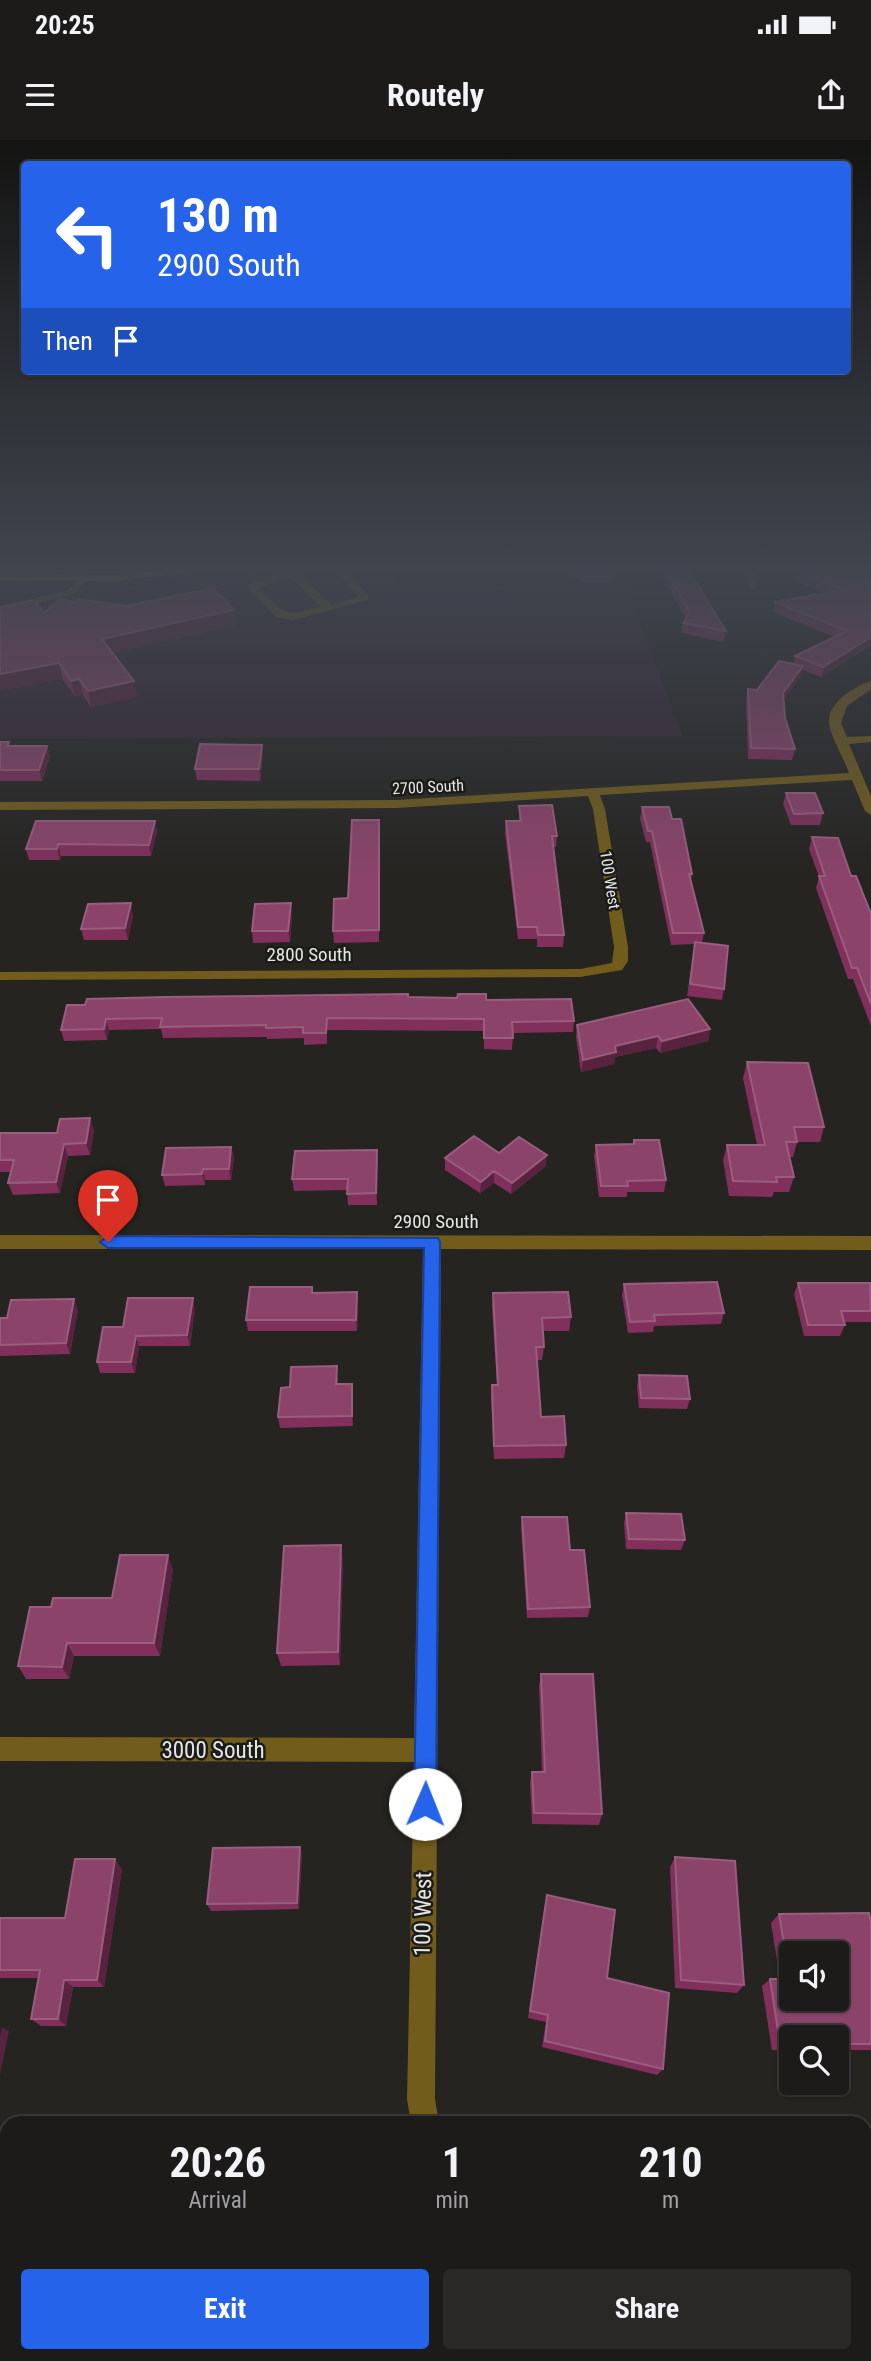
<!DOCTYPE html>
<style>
body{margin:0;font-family:"Roboto Condensed",sans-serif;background:#292826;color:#f1f3f6;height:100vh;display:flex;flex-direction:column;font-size:26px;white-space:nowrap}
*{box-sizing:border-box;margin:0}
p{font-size:23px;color:#a0a1a2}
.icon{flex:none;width:38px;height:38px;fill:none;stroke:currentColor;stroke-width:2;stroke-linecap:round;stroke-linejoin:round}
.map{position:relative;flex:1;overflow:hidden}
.drawer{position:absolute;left:0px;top:1976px;width:872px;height:247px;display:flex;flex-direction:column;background:#1c1b19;border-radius:21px 21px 0 0;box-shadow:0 2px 5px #0004,0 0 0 2px #3a3938}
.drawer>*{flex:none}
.banner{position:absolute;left:21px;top:21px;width:830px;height:214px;border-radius:7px;box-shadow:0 2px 5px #0004,0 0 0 2px #3a3938;background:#2563eb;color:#fff;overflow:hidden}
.controls{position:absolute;left:779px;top:1801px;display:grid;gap:14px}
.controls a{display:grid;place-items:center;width:70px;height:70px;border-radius:7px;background:#1c1b19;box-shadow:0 2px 5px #0004,0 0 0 2px #3a3938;font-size:35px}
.pin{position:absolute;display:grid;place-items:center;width:60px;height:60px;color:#fff;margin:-72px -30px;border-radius:50% 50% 50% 0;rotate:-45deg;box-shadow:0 0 7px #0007}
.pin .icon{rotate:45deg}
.me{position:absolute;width:77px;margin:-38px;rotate:1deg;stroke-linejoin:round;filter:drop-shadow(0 0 5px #0008)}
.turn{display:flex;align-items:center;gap:24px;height:147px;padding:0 21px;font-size:32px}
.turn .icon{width:91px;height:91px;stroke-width:2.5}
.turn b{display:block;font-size:49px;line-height:60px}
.then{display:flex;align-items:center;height:66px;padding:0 21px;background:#0003;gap:14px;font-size:26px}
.eta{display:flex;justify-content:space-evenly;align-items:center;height:119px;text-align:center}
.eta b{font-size:42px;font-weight:700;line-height:49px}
.cta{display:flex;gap:14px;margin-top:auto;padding:14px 21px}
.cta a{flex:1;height:80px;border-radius:7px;background:#2563eb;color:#fff;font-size:28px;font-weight:700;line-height:80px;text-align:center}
.cta a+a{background:#292826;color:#f1f3f6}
.status{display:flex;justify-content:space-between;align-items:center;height:49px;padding:0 35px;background:#1c1b19;direction:ltr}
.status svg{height:19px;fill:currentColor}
header{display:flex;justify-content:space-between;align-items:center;height:91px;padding:0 21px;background:#1c1b19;font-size:32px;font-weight:700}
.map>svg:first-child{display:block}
</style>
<div class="status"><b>20:25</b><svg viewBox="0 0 49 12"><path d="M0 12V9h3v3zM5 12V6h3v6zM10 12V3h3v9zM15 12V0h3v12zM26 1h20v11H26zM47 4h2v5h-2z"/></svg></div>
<header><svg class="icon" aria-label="menu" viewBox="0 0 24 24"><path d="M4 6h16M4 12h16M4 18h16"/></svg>Routely<svg class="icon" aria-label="share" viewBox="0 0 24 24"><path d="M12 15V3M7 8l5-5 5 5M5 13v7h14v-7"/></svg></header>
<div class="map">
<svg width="871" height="2221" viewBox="0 0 871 2221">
<rect width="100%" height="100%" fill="#252421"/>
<path fill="#342632" d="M287,426H382L397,443L627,450L683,596L0,599V445L139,446L228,437Z"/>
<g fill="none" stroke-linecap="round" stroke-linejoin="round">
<path fill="#715c1c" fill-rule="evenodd" d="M283,426H292L331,465L359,457L331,426H341L368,455V460L293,480L276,477L248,448L254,442L286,432ZM290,437L321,467C283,476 286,476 259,448Z
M749,426H758L754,433L757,450L749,448L744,433Z
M81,437L89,439L73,455L0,472V466L67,451Z
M871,541V549L847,566L841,583L847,597L871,596V602L849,604L871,656V675L865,671L852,640L600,655L605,669L628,807V821L622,830L580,837L0,840V832L580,829L612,823L614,807L593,669L588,656L396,668L0,670V662L396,660L849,633C844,618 830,596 829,582C828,562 855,546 871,541Z
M0,1095L871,1096V1110L441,1109L435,1959L439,1983H411L407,1959L414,1622L0,1621V1597L414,1598L423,1109H0Z
M864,2194L871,2197V2221H851L850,2216H864Z"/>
<path fill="#b79525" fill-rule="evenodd" d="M204,426H241L117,441L0,440V434L117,435Z"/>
</g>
<path fill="#80305b" d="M566,426H595L606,429L609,428L604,426H609L612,435L611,443H582L581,439H569Z
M656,426H686L726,491L724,502L681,493L683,483L686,479Z
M795,426H871L865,509L821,537L802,530L800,537L783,560L785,578L795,609L792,620L748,619L746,560L748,549L757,550L794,524L795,516L835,497L773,472L775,462L825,453L794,441L796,431L797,430L794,429Z
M75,462L236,485L113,513L134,541L137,557L91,567L83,555L75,556L62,539L44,473Z
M0,602H9L10,606H47L50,617L42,641H0Z
M262,605L263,616L260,641L197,640L195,629Z
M786,653L823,673L820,685H791L783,664Z
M519,666L557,696L556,707H553L564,795L563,807H537V799H518L505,693L506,681H519Z
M642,667L672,679L692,734L691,741L704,793L702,802L724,849L722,860L687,856L695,804L671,805L650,702H646L640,679Z
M379,680V802L334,803L333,791L348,758Z
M155,681L157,692L151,716H61L60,720H29L26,709Z
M812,697L851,736L871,774V886L853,839H848L816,748L819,737L809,709Z
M133,775L128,800H84L81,789Z
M292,775L290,802L253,803L252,791Z
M408,857L486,860L574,881L573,892L513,893L512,910L484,909V891L327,890V904L304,905V898L267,899V897L163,898L161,889L109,890L107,900L64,901L61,890L67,865Z
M577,885L710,889L708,901L660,913L656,908L615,917L614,924L581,932L576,897Z
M747,922L824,987L820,1002H797L793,1017H790L794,1037L789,1052H774L772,1057L729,1056L723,1020L727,1005H757L743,938Z
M94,989L90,1015L68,1016L60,1053L13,1055L8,1043L11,1032H0V993H57Z
M634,1000L666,1040L664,1052H627V1057H599L594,1016L596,1005L633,1004Z
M231,1007L234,1018L231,1040H205V1045L165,1046L162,1035Z
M377,1010V1065H348L347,1050L294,1051L292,1039Z
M499,1013L546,1026L511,1054L494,1043L480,1053L445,1030V1018Z
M798,1143L871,1145V1182H844L845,1185L840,1196H804L794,1154Z
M624,1144L724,1173L721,1184L654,1186L653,1192L628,1193L622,1155Z
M313,1153L358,1163L357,1191H248L246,1180Z
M493,1153L571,1177L569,1191H543L544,1207L542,1220H537L541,1277L566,1305L564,1318L494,1319L491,1258L492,1245H497L492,1167Z
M74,1159L78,1170L70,1214L0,1216V1178H7Z
M195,1169L190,1206H139L135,1233H100L97,1222L123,1187Z
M639,1235L690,1259L687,1269L639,1268L637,1246Z
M338,1237V1244H352L353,1255V1286L280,1288L278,1277L290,1247Z
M626,1373L685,1400L681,1410L626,1409L624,1383Z
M522,1377L590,1467L588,1477L527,1478L521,1387Z
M343,1419L340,1525L281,1526L277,1513Z
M173,1429L160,1516H74L69,1539H26L18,1526L51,1467L112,1458Z
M541,1534L602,1674L599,1685L532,1684L530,1643L532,1632H542L539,1546Z
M302,1714L299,1769L211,1771L207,1764Z
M675,1717L744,1845L737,1853L675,1848L670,1727Z
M122,1729L104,1847H73L66,1886H41L31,1879L39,1838H0V1778H65Z
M547,1755L607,1838L663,1929L657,1935L542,1907L546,1882L528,1878L545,1764Z
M779,1774L871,1783V1910H836V1897H791V1910H772L762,1846L770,1839H780L771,1783Z"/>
<path fill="#57233e" d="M234,470L236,485L105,515L102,499Z
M871,497V506L865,509L821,537L823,527Z
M59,523L62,539L0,551V534Z
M803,526L800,537L781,564L783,553Z
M79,539L83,555L75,556L71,541Z
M134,541L137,557L91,567L88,551Z
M262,605L263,616L260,641L259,629Z
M47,606L50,617L42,641L39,630Z
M155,681L157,692L151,716L149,705Z
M58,704L61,716L60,720L57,709Z
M131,763L133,775L128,800L125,788Z
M291,763L292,775L290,802L288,791Z
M106,879L109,890L107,900L104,889Z
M710,889L708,901L660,913L662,901Z
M658,896L656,908L615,917L614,924L581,932L583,920L615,906Z
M90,978L94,989L90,1015L86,1003Z
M64,1004L68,1016L60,1053L56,1042Z
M231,1007L234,1018L231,1040L229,1029Z
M377,1010L378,1022L377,1065L376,1053Z
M547,1015L546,1026L511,1054L512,1043Z
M203,1029L205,1040V1045L202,1034Z
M494,1031V1043L480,1053L481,1042Z
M357,1152L358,1163L357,1191L356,1180Z
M193,1158L195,1169L190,1206L187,1195Z
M74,1159L78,1170L70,1214L66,1203Z
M136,1196L139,1206L135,1233L131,1222Z
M352,1244L353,1255V1286L352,1276Z
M341,1405L343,1419L340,1525L338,1512Z
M168,1415L173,1429L160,1516L154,1503Z
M67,1503L74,1516L69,1539L62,1527Z
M300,1707L302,1714L299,1769L297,1763Z
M115,1719L122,1729L104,1847L97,1840Z
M64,1840L73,1847L66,1886L58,1879Z
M2,1887L9,1891L0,1935V1896Z"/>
<path fill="#8b436a" stroke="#995d7d" stroke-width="2" fill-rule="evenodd" d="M568,426H595L606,429L611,427L612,435H582V431H569Z
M663,426H686L726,491L683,483L690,473Z
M806,426H871V497L823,527L795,516L847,491L775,462L845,450L796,431Z
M213,448L234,470L102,499L134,541L88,551L79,539L71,541L59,523L0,534V467L35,460L44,473L60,459L75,462L78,459L126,466Z
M779,521L803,526L783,553L785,578L795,609L751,608L748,549L757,550Z
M0,602H9L7,606H47L39,630H0Z
M200,604L262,605L259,629H195Z
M786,653H815L823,673L794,674Z
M552,665L557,696H552L564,795H538L537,787H518L506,681H521L519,666Z
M642,667H669L672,679H681L692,734H689L704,793H673L652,691H648Z
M352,680H379V790L333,791L334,759L348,758Z
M36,681H155L149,705L58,704L57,709H26Z
M812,697L838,698L851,736H856L871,774V864L857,828H852L819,736H825Z
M131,763L125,788L81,789L88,764Z
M291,763L288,791H252L255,764Z
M695,802L728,806L724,849L690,844Z
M408,854V857L457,858L458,854H486V860L571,859L574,881L512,882L513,898H484V879L327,878L326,893H303V887L266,888V885L160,887L162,878L106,879L104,889L61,890L67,865H85L87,859L165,857Z
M688,859L710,889L662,901L658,896L615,906L616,912L583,920L577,885Z
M747,922L808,923L824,987H794L797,1002H786L794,1037H776L777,1042L733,1041L727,1005H765Z
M90,978L86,1003L64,1004L56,1042L8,1043L14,1020H0V993H57L60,979Z
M474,996L499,1013L519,997L547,1015L512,1043L494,1031L481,1042L445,1018Z
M634,1000H659L666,1040L627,1041L628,1046H601L596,1005L634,1004Z
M231,1007L229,1029H203L202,1034L162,1035L166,1008Z
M377,1010L376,1053L347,1054L348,1039H292L295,1011Z
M717,1142L724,1173L654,1175L655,1181L630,1182L624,1144Z
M798,1143H870L871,1171H841L845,1185H808Z
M250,1147H312V1153L357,1152L356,1180H246Z
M568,1152L571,1177L542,1178L544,1207H536L541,1277L564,1276L566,1305L494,1306L492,1245H498L493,1153Z
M128,1158H193L187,1195L136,1196L131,1222H97L103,1187H123Z
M74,1159L66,1203L0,1205V1178H7L11,1160Z
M337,1226L336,1244H352V1276L278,1277L281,1248L290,1247L291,1227Z
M639,1235L687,1236L690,1259L641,1258Z
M626,1373L681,1374L685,1400L629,1399Z
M522,1377H567L570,1410H584L590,1467L528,1469Z
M341,1405L338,1512L277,1513L284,1406Z
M120,1415H168L154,1503H67L62,1527L18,1526L30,1467H51L53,1458H112Z
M541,1534H593L602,1674L534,1673L532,1632H545Z
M300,1707L297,1763L207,1764L213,1708Z
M675,1717L735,1721L744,1845L681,1840Z
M75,1719H115L97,1840H64L58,1879H31L40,1830H0V1778H65Z
M547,1755L615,1770L607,1838L669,1853L663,1929L545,1901L548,1875L530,1871Z
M869,1773L871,1783V1904H836V1897H791V1904H780L770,1839H790L779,1774ZM791,1813H836V1858H791Z
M188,2216H341L343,2221H189Z
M411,2216H548L549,2221H411Z"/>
<linearGradient id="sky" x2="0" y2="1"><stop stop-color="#141412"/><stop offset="0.58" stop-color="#40454e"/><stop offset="1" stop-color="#40454e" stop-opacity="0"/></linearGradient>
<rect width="871" height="737" fill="url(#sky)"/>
<path fill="#2563eb" stroke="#184099" stroke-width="2" d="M108,1096L438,1098L440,1102L436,1664L433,1671L425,1675L417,1671L414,1664L424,1108H108L100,1102Z"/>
<g text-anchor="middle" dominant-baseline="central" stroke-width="5" stroke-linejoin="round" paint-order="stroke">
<g font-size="16" fill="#e6e6e4" stroke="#1b1b18">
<text transform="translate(428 647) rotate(-3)">2700 South</text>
<text transform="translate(610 740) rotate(81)">100 West</text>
</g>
<g font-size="19" fill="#e6e6e4" stroke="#1b1b18">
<text x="309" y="814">2800 South</text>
<text x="436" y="1081">2900 South</text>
</g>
<g font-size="23" fill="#e6e6e4" stroke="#1b1b18">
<text x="213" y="1610">3000 South</text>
<text transform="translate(423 1774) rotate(-89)">100 West</text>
</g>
</g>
</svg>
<div class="controls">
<a><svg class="icon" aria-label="sound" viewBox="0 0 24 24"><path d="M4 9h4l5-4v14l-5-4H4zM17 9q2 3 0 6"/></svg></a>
<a><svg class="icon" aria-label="search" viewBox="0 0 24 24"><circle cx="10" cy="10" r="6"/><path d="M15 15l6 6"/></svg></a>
</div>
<div class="pin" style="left:108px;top:1102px;background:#d93025"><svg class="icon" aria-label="arrive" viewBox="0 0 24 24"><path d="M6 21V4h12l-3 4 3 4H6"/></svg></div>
<svg class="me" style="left:425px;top:1664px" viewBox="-20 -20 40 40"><circle r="19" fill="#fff"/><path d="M0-13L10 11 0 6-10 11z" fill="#2563eb"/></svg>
<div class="banner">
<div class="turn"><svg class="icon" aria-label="left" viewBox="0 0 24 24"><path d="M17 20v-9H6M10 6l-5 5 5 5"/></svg><div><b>130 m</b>2900 South</div></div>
<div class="then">Then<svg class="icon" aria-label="arrive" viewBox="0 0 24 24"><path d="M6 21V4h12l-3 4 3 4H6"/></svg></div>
</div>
<section class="drawer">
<div class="eta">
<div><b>20:26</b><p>Arrival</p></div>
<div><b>1</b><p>min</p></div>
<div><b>210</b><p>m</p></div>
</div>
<div class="cta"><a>Exit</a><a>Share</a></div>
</section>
</div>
